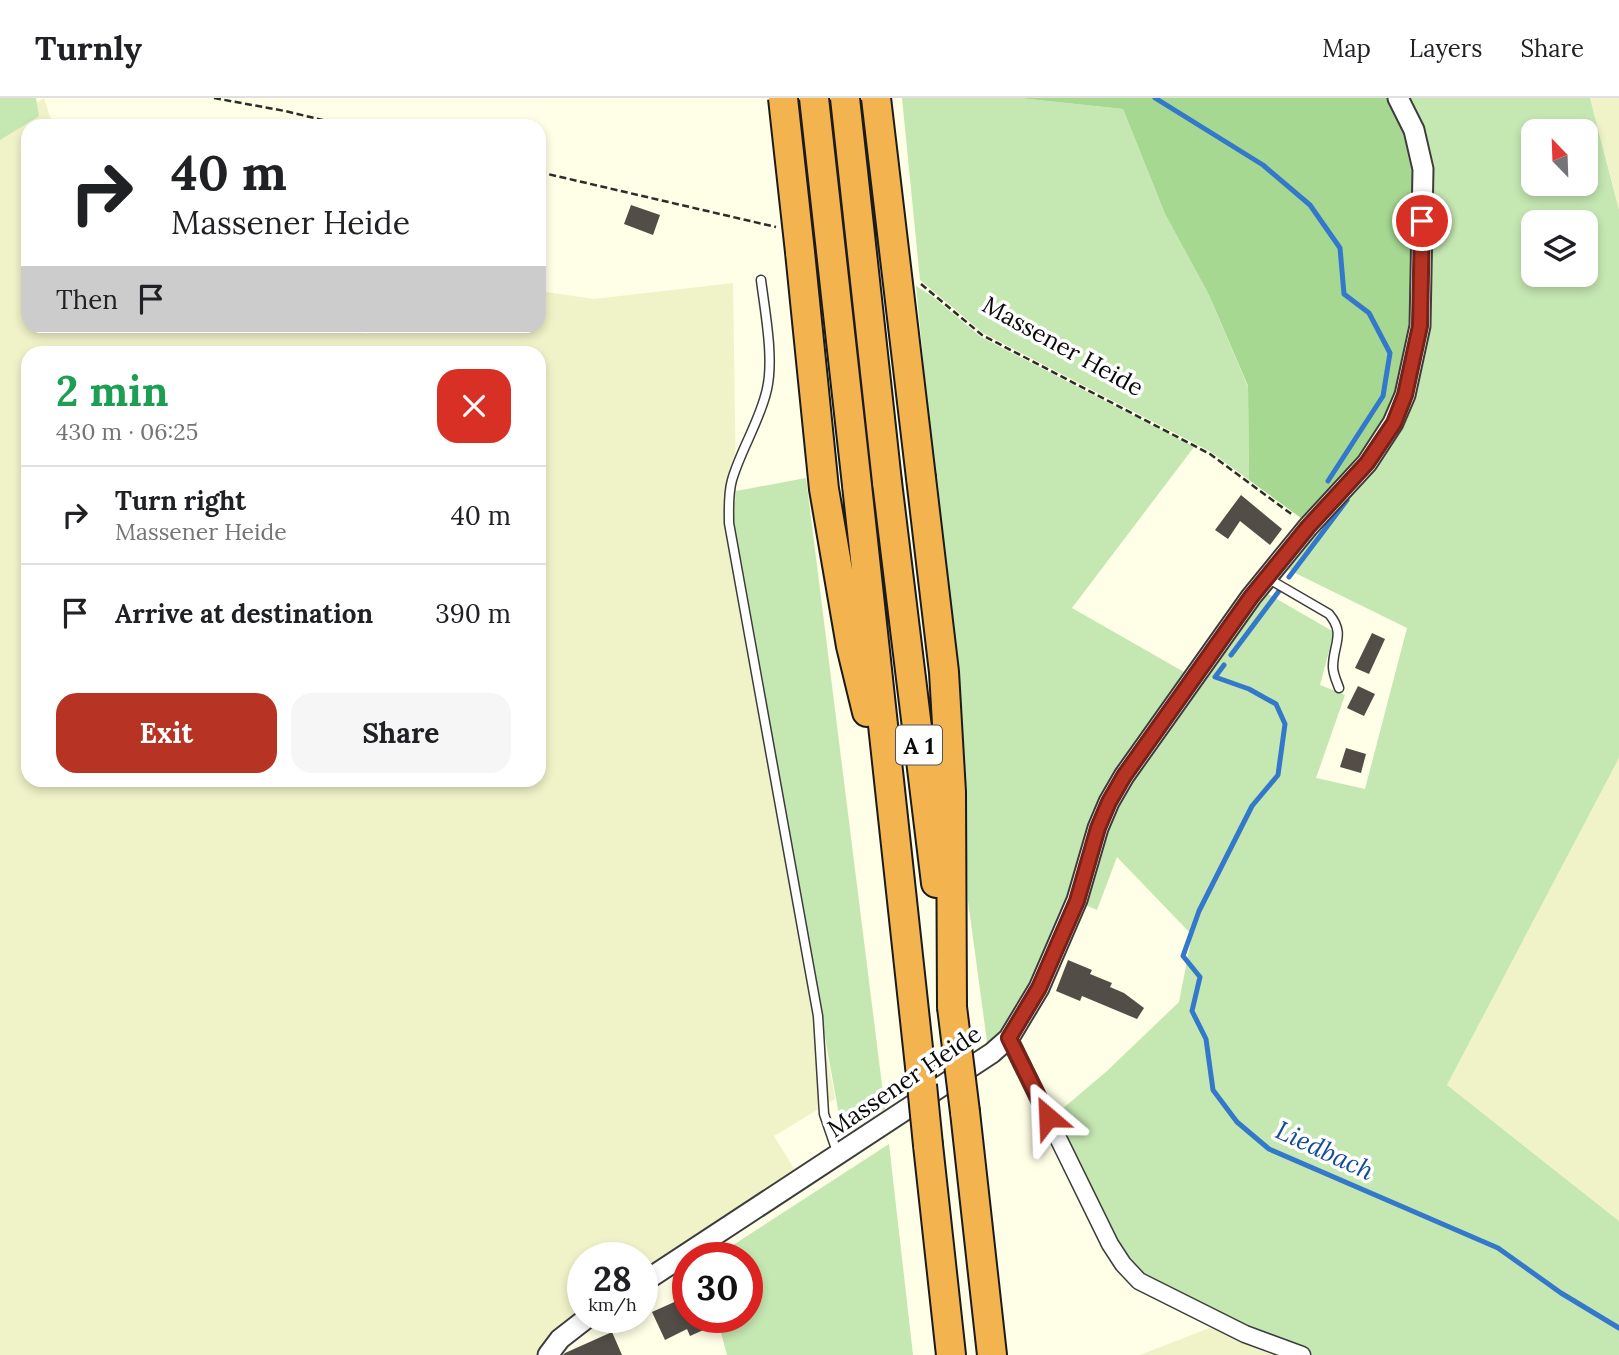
<!DOCTYPE html>
<meta charset="utf-8">
<style>
body{margin:0;font-family:Lora,serif;background:#f6f6f6;color:#202124;height:100vh;display:flex;flex-direction:column;font-size:26px;white-space:nowrap}
*{box-sizing:border-box;margin:0}
p{font-size:23px;color:#757577}
.icon{flex:none;width:38px;height:38px;fill:none;stroke:currentColor;stroke-width:2;stroke-linecap:round;stroke-linejoin:round}
.map{position:relative;flex:1;overflow:hidden}
.side{position:absolute;left:21px;top:248px;width:525px;height:441px;display:flex;flex-direction:column;background:#fff;border-radius:21px;box-shadow:0 4px 10px #0003}
.side>*{flex:none}
.hud{position:absolute;left:21px;top:21px;width:525px;height:214px;border-radius:21px;box-shadow:0 4px 10px #0003;background:#fff;color:#202124;overflow:hidden}
.needle{width:46px;rotate:337deg}
.controls{position:absolute;left:1521px;top:21px;display:grid;gap:14px}
.controls a{display:grid;place-items:center;width:77px;height:77px;border-radius:14px;background:#fff;box-shadow:0 4px 10px #0003;font-size:35px}
.speed{position:absolute;left:567px;top:1144px;display:flex;gap:14px;font-size:35px;font-weight:700;text-align:center}
.speed>*{display:grid;place-content:center;width:91px;height:91px;border-radius:50%;background:#fff;box-shadow:0 4px 10px #0003;line-height:1}
.speed small{font-size:18px;font-weight:400}
.speed .limit{border:10px solid #d22;background:#fff;color:#111}
.pin{position:absolute;display:grid;place-items:center;width:60px;height:60px;color:#fff;margin:-30px;border:4px solid #fff;border-radius:50%;box-shadow:0 2px 7px #0007}
.me{position:absolute;width:77px;margin:-38px;rotate:334deg;stroke-linejoin:round;filter:drop-shadow(0 0 5px #0008)}
.turn{display:flex;align-items:center;gap:24px;height:147px;padding:0 35px;font-size:32px}
.turn .icon{width:91px;height:91px;stroke-width:2.5}
.turn b{display:block;font-size:49px;line-height:60px}
.then{display:flex;align-items:center;height:66px;padding:0 35px;background:#0003;gap:14px;font-size:26px}
.round{display:grid;place-items:center;flex:none;width:74px;height:74px;border-radius:21px;background:#f6f6f6}
.overview{display:flex;align-items:center;justify-content:space-between;height:119px;padding:0 35px}
h1{font-size:42px;font-weight:800;line-height:52px;color:#1e9e55}
.cta{display:flex;gap:14px;margin-top:auto;padding:14px 35px}
.cta a{flex:1;height:80px;border-radius:21px;background:#b73424;color:#fff;font-size:28px;font-weight:800;line-height:80px;text-align:center}
.cta a+a{background:#f6f6f6;color:#202124}
ul{padding:0;list-style:none}
li{display:flex;align-items:center;gap:21px;height:98px;padding:0 35px;border-top:2px solid #e0e0e0}
li div{flex:1}
li b{display:block;font-size:26px}
li em{font-style:normal}
header{display:flex;align-items:center;gap:42px;box-sizing:border-box;height:98px;padding:0 35px;background:#fff;border-bottom:2px solid #e0e0e0}
header strong{font-size:33px}
nav{display:flex;gap:38px;margin-inline-start:auto;font-size:24px}
.map>svg:first-child{display:block}
</style>
<header>
<strong>Turnly</strong>
<nav><a>Map</a><a>Layers</a><a>Share</a></nav>
</header>
<div class="map">
<svg width="1619" height="1257" viewBox="0 0 1619 1257">
<rect width="100%" height="100%" fill="#fffee6"/>
<path fill="#f0f3c8" fill-rule="evenodd" d="M44,0L53,28H28V228H367L365,236L392,228H539V193L594,201L733,185L736,393L733,429L835,1001L774,1038L795,1072L642,1176V1160H583V1215L541,1257H0V26ZM28,256H539V682H28Z
M1590,0H1619V112L1612,84Z
M1619,660V1123L1447,987Z
M1212,1229L1286,1257H1140Z"/>
<path fill="#c5e7b2" fill-rule="evenodd" d="M0,0H36L39,18L0,42Z
M902,0H1019L1123,11L1165,116L1209,197L1248,289L1249,382L1211,354L983,235L920,182Z
M1404,0H1590L1619,112V660L1447,987L1619,1123V1257H1313L1247,1233L1141,1181L1127,1162L1054,1018L1107,973L1179,904L1192,837L1117,759L1097,812L1081,805L1113,707L1263,493L1334,534L1320,587L1345,597L1316,680L1365,691L1407,530L1283,469L1328,416ZM1533,33H1586V86H1533ZM1533,124H1586V177H1533Z
M916,188L932,198L981,239L1194,349L1072,510L1191,578L1121,674L1072,800L1022,910L988,951L968,803L965,693Z
M806,380L885,1011L843,1039L733,429L736,393Z
M889,1046L913,1257H727L717,1220H747V1160H713Z"/>
<path fill="#a6d892" d="M1019,0H1391L1401,18L1416,71L1414,227L1399,295L1363,360L1305,423L1249,382L1248,288L1209,197L1165,116L1123,11Z"/>
<g fill="none" stroke-linecap="round" stroke-linejoin="round">
<path stroke="#3478cb" stroke-width="5" d="M1155,0L1263,67L1310,107L1340,150L1344,196L1369,215L1390,255L1383,298L1328,383
M1289,479L1347,402
M1231,557L1279,493
M1224,567L1215,579L1249,591L1276,606L1285,626L1278,677L1252,708L1199,813L1183,858L1200,879L1192,913L1206,941L1213,992L1237,1024L1269,1051L1498,1150L1561,1195L1619,1230"/>
</g>
<path fill="#524d46" d="M631,107L660,117L653,137L624,126Z
M1241,397L1282,431L1270,447L1240,423L1228,441L1215,432Z
M1372,535L1385,541L1369,576L1355,570Z
M1358,588L1375,596L1364,618L1347,610Z
M1346,650L1366,656L1361,675L1340,669Z
M1068,862L1092,872L1090,876L1112,885L1110,889L1124,895L1144,910L1137,921L1082,898L1080,903L1056,893Z
M681,1201L688,1220H730L690,1238L687,1231L665,1242L652,1214Z
M612,1234L622,1257H563L565,1255Z"/>
<g fill="none" stroke-linecap="round" stroke-linejoin="round">
<defs>
<path id="service" d="M761,182C765,214 774,260 767,291C760,323 741,351 732,382C728,396 729,411 729,425L818,918L824,1016L837,1054
M1267,480L1329,516C1346,536 1333,546 1333,569C1333,576 1337,584 1339,590"/>
<path id="minor" d="M1009,940L1110,1146L1123,1166L1139,1183L1245,1236L1302,1257"/>
<path id="tertiary" d="M642,1185L992,955L1009,940L1039,890L1077,802L1098,730L1109,704L1124,678L1251,499L1308,429L1367,365L1393,325L1405,297L1420,228L1423,71L1414,32L1398,0
M548,1257L560,1241L587,1220"/>
<path id="motorway" d="M800,154L824,391L851,548L867,614
M921,380L944,574L951,694L952,909
M887,384L936,785
M857,387L922,987
M965,1014L992,1257
M928,1047L951,1257"/>
</defs>
<use href="#service" stroke="#3d3d3d" stroke-width="11"/>
<use href="#minor" stroke="#3d3d3d" stroke-width="19"/>
<use href="#tertiary" stroke="#3d3d3d" stroke-width="23"/>
<use href="#motorway" stroke="#1b1b1b" stroke-width="32"/>
<path stroke="#2c2c2c" stroke-width="2.5" stroke-dasharray="7 3.5" stroke-linecap="butt" d="M214,0L285,13L348,28
M539,74L776,129
M921,186L982,237L1210,356L1294,418"/>
<use href="#service" stroke="#fff" stroke-width="8"/>
<use href="#minor" stroke="#fff" stroke-width="16"/>
<use href="#tertiary" stroke="#fff" stroke-width="19"/>
<use href="#motorway" stroke="#f3b450" stroke-width="28"/>
<defs>
<path id="motorway-bridge" d="M783,0L800,154
M814,0L857,387
M845,0L887,384
M876,0L921,380
M952,909L965,1014
M922,987L928,1047"/>
</defs>
<use href="#motorway-bridge" stroke="#1b1b1b" stroke-width="32" stroke-linecap="butt"/>
<use href="#motorway-bridge" stroke="#f3b450" stroke-width="28"/>
</g>
<g fill="none" stroke-linecap="round" stroke-linejoin="round">
<defs>
<path id="route" d="M1048,1019L1009,940L1039,890L1077,803L1098,730L1109,704L1124,678L1251,499L1308,429L1367,365L1394,325L1405,297L1420,228L1422,123"/>
</defs>
<use href="#route" stroke="#772217" stroke-width="18"/>
<use href="#route" stroke="#b73424" stroke-width="12"/>
</g>
<g text-anchor="middle" dominant-baseline="central" stroke-width="7" stroke-linejoin="round" paint-order="stroke">
<rect fill="#fff" stroke="#545454" stroke-width="2" x="896" y="627.5" width="46" height="39" rx="5"/>
<g font-size="23" font-weight="bold" fill="#0a0a0a">
<text x="919" y="647">A 1</text>
</g>
<g font-size="24" fill="#0a0a0a" stroke="#fff">
<text transform="translate(1063 248) rotate(29)">Massener Heide</text>
<text transform="translate(904 983) rotate(-34)">Massener Heide</text>
</g>
<g font-size="26" font-style="italic" fill="#164b98" stroke="#fff">
<text transform="translate(1325 1052) rotate(25)">Liedbach</text>
</g>
</g>
</svg>
<div class="controls">
<a><svg class="needle" viewBox="-14 -14 28 28"><path d="M0-13l5 13h-10z" fill="#e53935"/><path d="M0 13l5-13h-10z" fill="#757577"/></svg></a>
<a><svg class="icon" aria-label="layers" viewBox="0 0 24 24"><path d="M12 4l9 5-9 5-9-5zM3 14l9 5 9-5"/></svg></a>
</div>
<div class="speed"><div>28<small>km/h</small></div><div class="limit">30</div></div>
<div class="pin" style="left:1422px;top:123px;background:#d93025"><svg class="icon" aria-label="arrive" viewBox="0 0 24 24"><path d="M6 21V4h12l-3 4 3 4H6"/></svg></div>
<svg class="me" style="left:1048px;top:1019px" viewBox="-20 -20 40 40"><path d="M0-17L14 15 0 8-14 15z" fill="#b73424" stroke="#fff" stroke-width="4"/></svg>
<div class="hud">
<div class="turn"><svg class="icon" aria-label="right" viewBox="0 0 24 24"><path d="M7 20v-9h11M14 6l5 5-5 5"/></svg><div><b>40 m</b>Massener Heide</div></div>
<div class="then">Then<svg class="icon" aria-label="arrive" viewBox="0 0 24 24"><path d="M6 21V4h12l-3 4 3 4H6"/></svg></div>
</div>
<section class="side">
<div class="overview"><div><h1>2 min</h1><p>430 m · 06:25</p></div><a class="round" style="background:#d93025;color:#fff"><svg class="icon" aria-label="close" viewBox="0 0 24 24"><path d="M6 6l12 12M18 6L6 18"/></svg></a></div>
<ul>
<li><svg class="icon" aria-label="right" viewBox="0 0 24 24"><path d="M7 20v-9h11M14 6l5 5-5 5"/></svg><div><b>Turn right</b><p>Massener Heide</p></div><em>40 m</em></li>
<li><svg class="icon" aria-label="arrive" viewBox="0 0 24 24"><path d="M6 21V4h12l-3 4 3 4H6"/></svg><div><b>Arrive at destination</b></div><em>390 m</em></li>
</ul>
<div class="cta"><a>Exit</a><a>Share</a></div>
</section>
</div>
